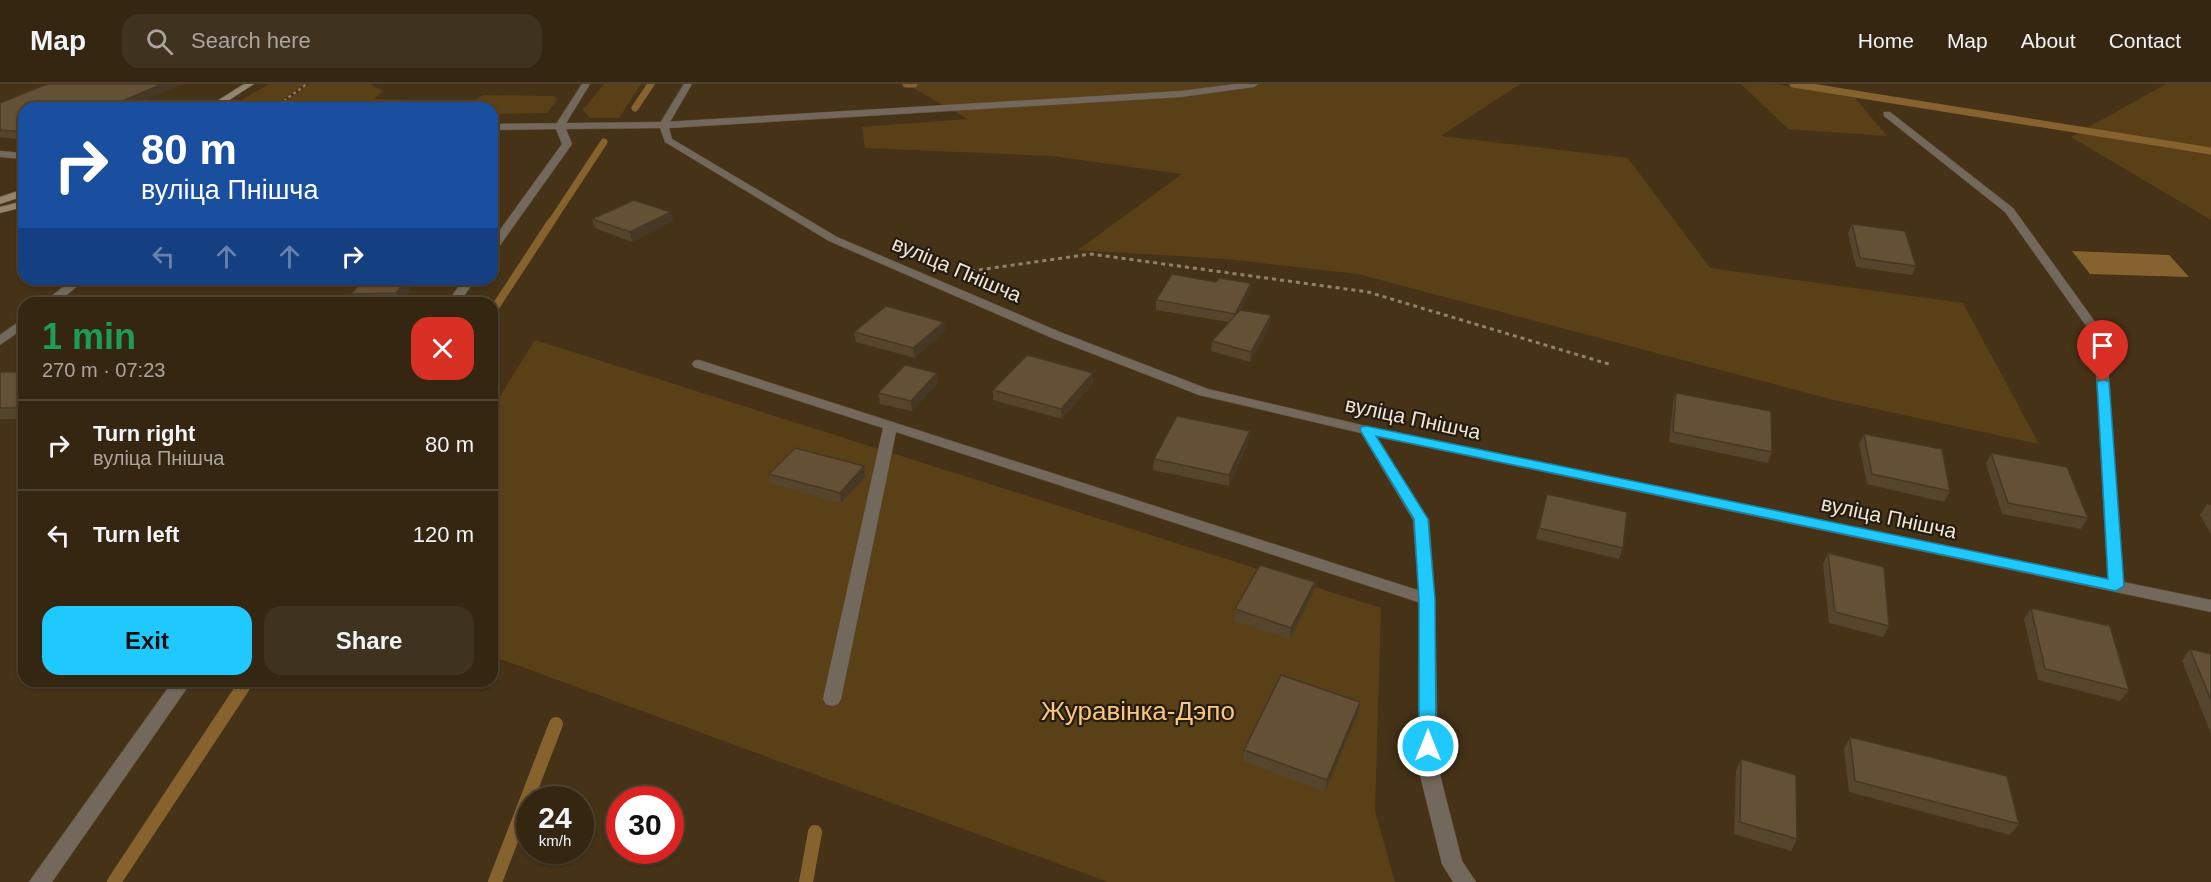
<!DOCTYPE html>
<meta charset="utf-8">
<style>
body{margin:0;font-family:Arial,sans-serif;background:#3f321f;color:#f1f3f6;height:100vh;display:flex;flex-direction:column;font-size:22px;white-space:nowrap}
*{box-sizing:border-box;margin:0}
p{font-size:20px;color:#a9a59f}
.icon{flex:none;width:33px;height:33px;fill:none;stroke:currentColor;stroke-width:2;stroke-linecap:round;stroke-linejoin:round}
.map{position:relative;flex:1;overflow:hidden}
.drawer{position:absolute;left:18px;top:213px;width:480px;height:390px;display:flex;flex-direction:column;background:#342611;border-radius:18px;box-shadow:0 2px 4px #0004,0 0 0 2px #4e4331}
.drawer>*{flex:none}
.hud{position:absolute;left:18px;top:18px;width:480px;height:183px;border-radius:18px;box-shadow:0 2px 4px #0004,0 0 0 2px #4e4331;background:#1a4fa0;color:#fff;overflow:hidden}
.speed{position:absolute;left:516px;top:702px;display:flex;gap:12px;font-size:30px;font-weight:700;text-align:center}
.speed>*{display:grid;place-content:center;width:78px;height:78px;border-radius:50%;background:#342611;box-shadow:0 2px 4px #0004,0 0 0 2px #4e4331;line-height:1}
.speed small{font-size:15px;font-weight:400}
.speed .limit{border:9px solid #d22;background:#fff;color:#111}
.pin{position:absolute;display:grid;place-items:center;width:51px;height:51px;color:#fff;margin:-62px -26px;border-radius:50% 50% 50% 0;rotate:-45deg;box-shadow:0 0 6px #0007}
.pin .icon{rotate:45deg}
.me{position:absolute;width:66px;margin:-33px;rotate:0deg;stroke-linejoin:round;filter:drop-shadow(0 0 4px #0008)}
.turn{display:flex;align-items:center;gap:21px;height:126px;padding:0 24px;font-size:27px}
.turn .icon{width:78px;height:78px;stroke-width:2.5}
.turn b{display:block;font-size:42px;line-height:51px}
.lanes{display:flex;align-items:center;height:57px;padding:0 24px;background:#0003;justify-content:center;gap:30px;direction:ltr}
.lanes .off{opacity:.35}
.round{display:grid;place-items:center;flex:none;width:63px;height:63px;border-radius:18px;background:#3f321f}
.head{display:flex;align-items:center;justify-content:space-between;height:102px;padding:0 24px}
h1{font-size:36px;font-weight:700;line-height:45px;color:#1e9e55}
.button{display:flex;gap:12px;margin-top:auto;padding:12px 24px}
.button a{flex:1;height:69px;border-radius:18px;background:#20c9fd;color:#111;font-size:24px;font-weight:700;line-height:69px;text-align:center}
.button a+a{background:#3f321f;color:#f1f3f6}
ul{padding:0;list-style:none}
li{display:flex;align-items:center;gap:18px;height:90px;padding:0 24px;border-top:2px solid #4e4331}
li div{flex:1}
li b{display:block;font-size:22px}
li em{font-style:normal}
header{display:flex;align-items:center;gap:36px;box-sizing:border-box;height:84px;padding:0 30px;background:#342611;border-bottom:2px solid #4e4331}
header strong{font-size:28px}
nav{display:flex;gap:33px;margin-inline-start:auto;font-size:21px}
.search{width:420px;height:54px;background:#3f321f;display:flex;align-items:center;gap:15px;box-sizing:border-box;padding:0 21px;border-radius:18px;color:#a9a59f;font-size:22px}
.map>svg:first-child{display:block}
</style>
<header>
<strong>Map</strong>
<div class="search"><svg class="icon" aria-label="search" viewBox="0 0 24 24"><circle cx="10" cy="10" r="6"/><path d="M15 15l6 6"/></svg>Search here</div>
<nav><a>Home</a><a>Map</a><a>About</a><a>Contact</a></nav>
</header>
<div class="map">
<svg width="2211" height="798" viewBox="0 0 2211 798">
<rect width="100%" height="100%" fill="#453217"/>
<path fill="#5a4017" d="M269,0H305L271,24H228Z
M309,0H370L383,7L374,15L473,17L483,11L553,12L558,15L547,29L492,30V24H278Z
M604,0H641L619,34H590L583,26Z
M906,0H1520L1441,52L1628,74L1710,184L1963,219L2039,360L1834,316L1358,190L1227,175L1078,166L1182,90L1052,72L865,64L862,43L968,35Z
M1741,0H1775L1855,14L1887,52L1788,45Z
M2166,0H2211V136L2071,53Z
M535,256L1381,524L1375,727L1395,798H1108L492,572V325Z"/>
<path fill="#86632e" d="M2072,167L2169,171L2189,193L2090,190Z"/>
<g fill="none" stroke-linecap="round" stroke-linejoin="round">
<path stroke="#86632e" stroke-width="7" d="M906,0H914
M1793,0L2211,67
M635,24L651,0
M550,140L604,58"/>
<path stroke="#86632e" stroke-width="8" d="M492,228L551,138"/>
<path stroke="#86632e" stroke-width="14" d="M114,798L247,597
M495,798L556,640
M806,798L815,748"/>
<defs>
<path id="service" d="M582,0H590L563,44H557L555,42Z
M684,0H692L667,43H661L659,41Z
M1884,28H1890L2013,124L2106,253L2124,502L2122,506H2110L2108,502L2094,253L2005,128L1884,32Z
M699,276L1433,511L1435,515L1433,519H1421L896,348L841,615L838,620L832,622L826,620L823,615L883,344L694,283L692,280L694,277Z"/>
<path id="minor" d="M1235,0H1258L1254,3L1181,13L669,44L672,55L837,153L1060,248L1208,305L1366,342L2211,516V528L1377,353L1429,436L1435,515L1438,683L1462,777L1476,798H1453L1442,780L1418,683L1419,515L1413,436L1361,349L1199,311L1052,254L829,157L665,58L660,44L566,45L572,60L496,167L492,168V157L562,60L556,45L492,46V40L664,38L1181,7Z
M0,67L24,69V75L0,73Z
M73,195H86L57,219H43Z
M464,195H476L459,219H447Z
M24,234V244L0,261V251Z
M173,597H192L52,798H29Z"/>
<path id="secondary" d="M244,0H254L217,24H206Z
M24,105V112L0,120V113Z
M24,117V123L0,129V123Z"/>
</defs>
<use href="#service" stroke="#614f36" stroke-width="1"/>
<use href="#minor" stroke="#614f36" stroke-width="1"/>
<use href="#secondary" stroke="#614f36" stroke-width="1"/>
<path stroke="#91816b" stroke-width="2" stroke-dasharray="3 3" stroke-linecap="butt" d="M274,24L307,0"/>
<path stroke="#91816b" stroke-width="3" stroke-dasharray="4 4" stroke-linecap="butt" d="M971,187L1091,170L1368,208L1612,281"/>
<use href="#service" fill="#72695c" fill-rule="evenodd"/>
<use href="#minor" fill="#72695c" fill-rule="evenodd"/>
<use href="#secondary" fill="#938470" fill-rule="evenodd"/>
</g>
<path fill="#56452d" d="M0,19L24,24V56L0,53Z
M671,128L673,137L632,158L595,144L592,135Z
M1852,140L1916,182L1912,191L1856,183L1848,149Z
M364,195H418L400,219H355L351,210Z
M1216,198L1251,199L1250,209L1241,226L1271,231L1270,241L1250,278L1211,267L1212,257L1229,238L1156,226V216Z
M944,238L945,247L915,274L856,258L854,248Z
M0,288L22,335H0Z
M937,289L938,299L912,327L880,320L878,309Z
M1093,299L1062,335L993,316V306Z
M1676,309L1772,368L1768,379L1669,358L1673,319Z
M1250,347L1249,357L1229,402L1153,386L1154,375Z
M1864,350L1950,407L1944,418L1867,400L1859,360Z
M1991,369L2088,434L2081,445L2002,430L1986,380Z
M864,382L865,393L841,419L771,400L769,390Z
M1547,410L1623,464L1619,475L1536,455Z
M2207,420L2211,421V450L2200,431Z
M1828,469L1889,542L1883,553L1829,539L1823,480Z
M1315,498L1313,509L1290,555L1234,537L1235,525Z
M2031,524L2129,606L2120,617L2038,596L2024,535Z
M2190,565L2211,570V650L2182,577Z
M1360,618L1358,629L1325,708L1243,677L1244,666Z
M1850,653L2019,740L2010,751L1849,708L1844,665Z
M1741,675L1797,755L1791,767L1734,750L1736,687Z"/>
<path fill="#463824" d="M162,0H184L128,24H106Z
M671,128L673,137L632,158L630,148Z
M407,195H418L400,219L396,209Z
M1251,199L1250,209L1234,239L1235,230Z
M1271,231L1270,241L1250,278L1251,268Z
M944,238L945,247L915,274L913,264Z
M937,289L938,299L912,327L911,317Z
M1093,289V299L1062,335L1061,325Z
M24,317V333L22,335L15,324Z
M1250,347L1249,357L1229,402V391Z
M864,382L865,393L841,419L840,409Z
M1315,498L1313,509L1290,555L1291,544Z
M1360,618L1358,629L1325,708L1327,696Z"/>
<path fill="#645034" stroke="#463824" stroke-width="1.5" d="M47,0H162L106,24H24V48L0,46V19Z
M634,116L671,128L630,148L592,135Z
M1852,140L1905,147L1916,182L1860,174Z
M1172,190L1216,198L1219,194L1251,199L1235,230L1156,216Z
M364,195H407L396,209L351,210Z
M886,222L944,238L913,264L854,248Z
M1240,226L1271,231L1251,268L1212,257Z
M1027,271L1093,289L1061,325L993,306Z
M905,281L937,289L911,317L878,309Z
M0,288H24V317L15,324H0Z
M1676,309L1771,327L1772,368L1673,348Z
M1177,332L1250,347L1229,391L1154,375Z
M1864,350L1942,365L1950,407L1872,390Z
M795,364L864,382L840,409L769,390Z
M1991,369L2067,383L2088,434L2008,419Z
M1547,410L1627,428L1623,464L1539,444Z
M1828,469L1884,483L1889,542L1835,528Z
M1260,481L1315,498L1291,544L1235,525Z
M2031,524L2110,542L2129,606L2045,585Z
M2190,565L2211,570V616Z
M1281,591L1360,618L1327,696L1244,666Z
M1850,653L2007,692L2019,740L1855,697Z
M1741,675L1796,691L1797,755L1740,738Z"/>
<path fill="#20c9fd" stroke="#1583a4" stroke-width="1.5" d="M2103,295L2109,298L2124,502L2116,507L1376,352L1428,435L1435,515L1436,662L1434,667L1428,669L1422,667L1419,662V515L1414,435L1360,346L1361,343L1366,342L2108,495L2097,298Z"/>
<g text-anchor="middle" dominant-baseline="central" stroke-width="4.5" stroke-linejoin="round" paint-order="stroke">
<g font-size="21" fill="#f2e6d6" stroke="#241c10">
<text transform="translate(957 185) rotate(23)">вуліца Пнішча</text>
<text transform="translate(1413 334) rotate(12)">вуліца Пнішча</text>
<text transform="translate(1889 433) rotate(12)">вуліца Пнішча</text>
</g>
<g font-size="26" fill="#fcc77a" stroke="#241c10">
<text x="1138" y="627">Журавінка-Дэпо</text>
</g>
</g>
</svg>
<div class="speed"><div>24<small>km/h</small></div><div class="limit">30</div></div>
<div class="pin" style="left:2103px;top:298px;background:#d93025"><svg class="icon" aria-label="arrive" viewBox="0 0 24 24"><path d="M6 21V4h12l-3 4 3 4H6"/></svg></div>
<svg class="me" style="left:1428px;top:662px" viewBox="-20 -20 40 40"><circle r="17" fill="#20c9fd" stroke="#fff" stroke-width="3"/><path d="M0-11L8 9 0 5-8 9z" fill="#fff"/></svg>
<div class="hud">
<div class="turn"><svg class="icon" aria-label="right" viewBox="0 0 24 24"><path d="M7 20v-9h11M14 6l5 5-5 5"/></svg><div><b>80 m</b>вуліца Пнішча</div></div>
<div class="lanes"><svg class="icon off" aria-label="left" viewBox="0 0 24 24"><path d="M17 20v-9H6M10 6l-5 5 5 5"/></svg><svg class="icon off" aria-label="ahead" viewBox="0 0 24 24"><path d="M12 20V5M6 11l6-6 6 6"/></svg><svg class="icon off" aria-label="ahead" viewBox="0 0 24 24"><path d="M12 20V5M6 11l6-6 6 6"/></svg><svg class="icon" aria-label="right" viewBox="0 0 24 24"><path d="M7 20v-9h11M14 6l5 5-5 5"/></svg></div>
</div>
<section class="drawer">
<div class="head"><div><h1>1 min</h1><p>270 m · 07:23</p></div><a class="round" style="background:#d93025;color:#fff"><svg class="icon" aria-label="close" viewBox="0 0 24 24"><path d="M6 6l12 12M18 6L6 18"/></svg></a></div>
<ul>
<li><svg class="icon" aria-label="right" viewBox="0 0 24 24"><path d="M7 20v-9h11M14 6l5 5-5 5"/></svg><div><b>Turn right</b><p>вуліца Пнішча</p></div><em>80 m</em></li>
<li><svg class="icon" aria-label="left" viewBox="0 0 24 24"><path d="M17 20v-9H6M10 6l-5 5 5 5"/></svg><div><b>Turn left</b></div><em>120 m</em></li>
</ul>
<div class="button"><a>Exit</a><a>Share</a></div>
</section>
</div>
